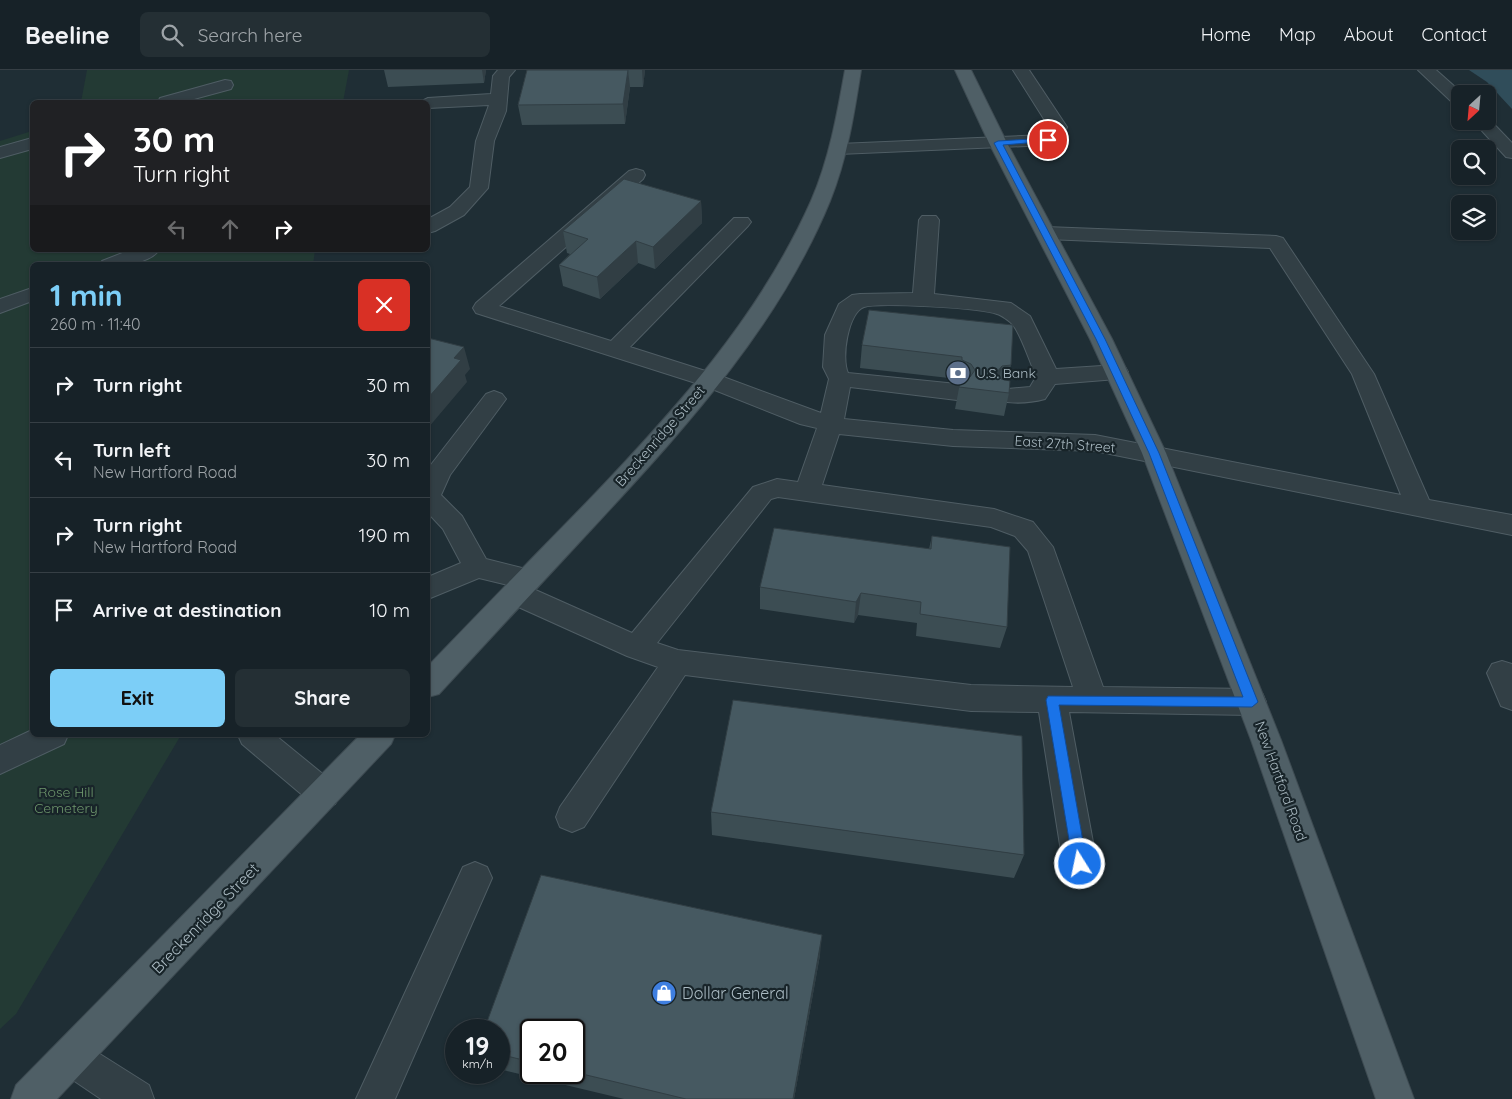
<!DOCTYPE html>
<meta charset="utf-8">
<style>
body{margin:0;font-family:Quicksand,sans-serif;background:#242f34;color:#f1f3f6;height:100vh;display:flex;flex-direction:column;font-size:19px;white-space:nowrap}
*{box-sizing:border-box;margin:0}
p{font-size:16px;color:#9ea4a8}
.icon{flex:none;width:28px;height:28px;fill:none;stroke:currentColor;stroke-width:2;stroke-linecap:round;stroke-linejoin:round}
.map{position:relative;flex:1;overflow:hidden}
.side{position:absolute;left:30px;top:192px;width:400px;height:475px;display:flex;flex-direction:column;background:#172228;border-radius:8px;box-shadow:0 1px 4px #0004,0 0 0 1px #363f45}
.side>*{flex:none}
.top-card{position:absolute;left:30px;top:30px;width:400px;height:152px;border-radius:8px;box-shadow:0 1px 4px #0004,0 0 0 1px #363f45;background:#202124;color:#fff;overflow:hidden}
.needle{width:32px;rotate:206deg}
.tools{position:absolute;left:1451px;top:15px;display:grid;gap:10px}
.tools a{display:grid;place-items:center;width:45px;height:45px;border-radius:8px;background:#172228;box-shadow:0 1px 4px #0004,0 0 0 1px #363f45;font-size:25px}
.speed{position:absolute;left:445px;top:949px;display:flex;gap:10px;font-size:25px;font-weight:700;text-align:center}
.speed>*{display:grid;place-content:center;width:65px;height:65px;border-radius:50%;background:#172228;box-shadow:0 1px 4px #0004,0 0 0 1px #363f45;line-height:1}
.speed small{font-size:12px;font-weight:400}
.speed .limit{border:2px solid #111;border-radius:8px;background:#fff;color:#111}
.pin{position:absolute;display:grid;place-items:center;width:42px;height:42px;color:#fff;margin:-21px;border:2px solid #fff;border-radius:50%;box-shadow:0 1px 5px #0007}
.me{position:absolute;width:55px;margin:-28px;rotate:350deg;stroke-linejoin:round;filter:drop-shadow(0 0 4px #0008)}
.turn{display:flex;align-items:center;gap:18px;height:105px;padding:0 20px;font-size:22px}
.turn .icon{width:65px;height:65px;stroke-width:2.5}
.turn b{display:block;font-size:35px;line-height:42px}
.lanes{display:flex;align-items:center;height:48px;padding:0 20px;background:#0003;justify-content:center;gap:25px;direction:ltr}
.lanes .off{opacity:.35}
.round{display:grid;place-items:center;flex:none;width:52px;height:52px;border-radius:8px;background:#242f34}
.overview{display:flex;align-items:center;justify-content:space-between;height:85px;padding:0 20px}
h1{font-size:30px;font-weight:700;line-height:38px;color:#7ccef7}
.cta{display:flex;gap:10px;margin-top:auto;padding:10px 20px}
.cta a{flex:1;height:58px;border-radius:8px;background:#7ccef7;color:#111;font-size:20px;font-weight:700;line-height:58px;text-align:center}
.cta a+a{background:#242f34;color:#f1f3f6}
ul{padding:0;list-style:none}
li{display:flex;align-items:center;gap:15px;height:75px;padding:0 20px;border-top:1px solid #363f45}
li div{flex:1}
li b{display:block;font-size:19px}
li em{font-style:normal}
header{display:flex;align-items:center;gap:30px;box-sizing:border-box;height:70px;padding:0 25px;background:#172228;border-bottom:1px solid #363f45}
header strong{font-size:24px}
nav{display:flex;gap:28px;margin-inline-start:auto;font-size:18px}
.search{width:350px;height:45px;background:#242f34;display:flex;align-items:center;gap:12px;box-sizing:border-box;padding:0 18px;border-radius:8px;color:#9ea4a8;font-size:19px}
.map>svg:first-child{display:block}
</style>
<header>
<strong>Beeline</strong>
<div class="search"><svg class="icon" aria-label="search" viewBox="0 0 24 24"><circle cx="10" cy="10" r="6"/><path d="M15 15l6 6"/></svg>Search here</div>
<nav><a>Home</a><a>Map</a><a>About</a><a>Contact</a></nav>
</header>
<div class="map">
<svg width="1512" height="1029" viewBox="0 0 1512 1029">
<rect width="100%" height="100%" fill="#1f2e35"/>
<path fill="#233a34" d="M87,0H349L343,32H81Z
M32,61V180H315L313,195H32V665H181L16,944L0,959V71Z"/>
<path fill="#304d5a" d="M1469,0H1512V39L1487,12Z"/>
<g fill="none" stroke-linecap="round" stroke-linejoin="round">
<defs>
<path id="minor" d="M498,0H515L509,7L506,41L494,71L488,118L464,145L435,161L428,163V149L450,137L470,117L476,71L489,35L428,38V32H420L428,28L491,24L493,6Z
M1013,0H1029L1067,57L1062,69L1048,75L839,84L833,83L830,79L833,75L839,74L1044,65L1048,62L1049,57Z
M1418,0H1436L1463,24H1460V35L1454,34Z
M225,10L231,11L233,15L231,19L183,32H158L160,28Z
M1488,48L1512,73V88L1506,87L1473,51H1488Z
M32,68V79L0,88V77Z
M636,99L643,101L645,105L643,109L499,236L611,271L734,148H748L751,152L748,156L630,277L718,305L821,343L829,309L823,297L825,265L839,234L852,225L860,224L913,223L919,150L922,146H936L939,150L934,224L1011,233L1030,246L1056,299L1117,295L1125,297L1128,302L1125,307L1117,309L1055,314L1045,329C1030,333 1012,334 997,330L993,325L997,320L1030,317L1036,307C1031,294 1021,265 1013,255C1010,251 1001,245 997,244C983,238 877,232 864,237C848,243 841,288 848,303L957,314L965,317L969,322L965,327L957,330L850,317L844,349L953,360L1095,365L1401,425L1352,304L1270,178L1046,169L1039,167L1036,163L1039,159L1046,157L1276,166L1283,168L1374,304L1429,430L1512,445V465L1095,381L953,376L839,364L822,415L994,439L1033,452L1053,477L1103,617L1251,619L1262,623L1266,632L1262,641L1251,645L1069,642L1097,794L1092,805L1080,810L1068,805L1063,794L1039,642L971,641L685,605L584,757L572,762L560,757L556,747L560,737L658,597L627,586L505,531L501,523L508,515L479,508L428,529V507L461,493L443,459L428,443V400L430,396L486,324L494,321L502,324L506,329L450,405L441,425L462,446L486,489L538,502L542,509L538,516L531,518L632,563L753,417L777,409L798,412L817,358L800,354L702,315L476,243L473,238L476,233L629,101ZM778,427L991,457L1015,466L1028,481L1073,617L971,615L678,580L657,573L771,429Z
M130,180H159C148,196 116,195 99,195L102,191Z
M32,218V231L0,243V229Z
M1502,591L1512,594V640L1501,636L1487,603L1492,594Z
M32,660V665H68L64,674L0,704V675Z
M238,665H275L335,714L340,724L335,734L324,738L313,734L242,674Z
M475,792L487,797L492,808L395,1029H356L463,797Z
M71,968L84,974L149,1015L154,1029H101L58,1000L52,987L58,974Z"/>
<path id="major" d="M845,0H861C854,45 847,89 830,131C780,253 690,353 601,449C547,507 493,565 439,624L428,627V596C480,542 533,487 586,433C673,342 759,248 811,131C829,90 837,45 845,0Z
M955,0H971L1007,73L1112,269L1166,383L1281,670L1414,1029H1376L1251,670L1142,383L1090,269L989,73Z
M360,665H395L391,674L57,1029H11L16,1015Z"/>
</defs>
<use href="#minor" stroke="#4f5d64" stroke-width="2"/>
<use href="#major" stroke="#3e4b52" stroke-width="2"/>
<use href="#minor" fill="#323f45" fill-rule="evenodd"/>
<use href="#major" fill="#4f5f66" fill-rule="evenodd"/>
</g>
<path fill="#3c4d53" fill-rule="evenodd" d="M384,0H486L484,13L388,17Z
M527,0H645L643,17H630L625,54L522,55L518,35Z
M701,131L702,153L655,199L638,193L600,229L563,216L559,195L570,184L567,183L563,161Z
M869,240L1011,295L1007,311L1009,323L1004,346L955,339L960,313L958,312V309L860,298L862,275Z
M932,466L1007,557L1000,578L916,566L917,553L858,545L854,553L760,539V517L929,479Z
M711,742L1024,785L1014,808L712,765Z
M820,885L794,1029H624L499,999V960ZM531,960L574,1002H531Z"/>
<path fill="#313e44" d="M482,0H486L484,13Z
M628,0L630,17L625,54L623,34Z
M642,0H645L643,17Z
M701,131L702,153L655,199L653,177Z
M636,171L638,193L600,229L597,207Z
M464,277L470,299L465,305L467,312L428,358V328L454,288Z
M1002,296L997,318L996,303Z
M861,523L858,545L854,553L856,532Z
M822,865L820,885L794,1029H793Z"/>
<path fill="#465961" stroke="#313e44" d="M527,0H628L623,34L518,35Z
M624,109L701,131L653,177L636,171L597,207L559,195L588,169L563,161Z
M869,240L1013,255L1011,295L1002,296L996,303L1001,309L1010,311L1009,323L959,317L960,310L970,307L975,300L971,294L962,290V287L862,275Z
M428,268L464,277L454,288L461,290L428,328Z
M774,458L931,479L932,466L1010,477L1007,557L920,544L921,532L861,523L856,532L760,517Z
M733,630L1022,666L1024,785L711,742Z
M541,805L822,865L793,1029H686L574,1002V960H531V992L499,984V960H484Z"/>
<path fill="#1a73e8" stroke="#114b97" d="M1048,68H1051V71L1003,75L1105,269L1159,383L1258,632L1252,637L1059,635L1087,794L1085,798L1080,800L1075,798L1073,794L1046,630L1048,626L1243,627L1149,383L1096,269L994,73L998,71Z"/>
<defs>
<symbol id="bank-disc" viewBox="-11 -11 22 22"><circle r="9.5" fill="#5c6f8a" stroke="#182429"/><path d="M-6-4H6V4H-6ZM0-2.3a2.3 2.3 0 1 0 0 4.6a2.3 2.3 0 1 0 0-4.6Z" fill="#fff"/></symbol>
<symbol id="shop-disc" viewBox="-11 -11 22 22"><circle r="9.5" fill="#3f7fe0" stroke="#182429"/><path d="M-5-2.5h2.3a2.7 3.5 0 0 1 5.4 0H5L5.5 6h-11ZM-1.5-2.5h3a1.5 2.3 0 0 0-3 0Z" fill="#fff"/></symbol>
</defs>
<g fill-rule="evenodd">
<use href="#bank-disc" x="944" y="289" width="28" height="28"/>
<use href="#shop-disc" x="650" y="909" width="28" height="28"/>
</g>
<g text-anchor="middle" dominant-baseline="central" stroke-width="4.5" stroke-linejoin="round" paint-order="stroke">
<g font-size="14" fill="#abbbc3" stroke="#182429" text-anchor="start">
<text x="976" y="303">U.S. Bank</text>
</g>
<g font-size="14" fill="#abbbc3" stroke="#182429">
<text transform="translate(660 366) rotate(-49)">Breckenridge Street</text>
<text transform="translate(1065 374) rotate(4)">East 27th Street</text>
<text transform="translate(1281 711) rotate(70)">New Hartford Road</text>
</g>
<g font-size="14" fill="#6e976c" stroke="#182429">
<text x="66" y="722">Rose Hill<tspan x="66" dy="16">Cemetery</tspan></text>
</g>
<g font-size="16" fill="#abbbc3" stroke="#182429">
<text transform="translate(205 848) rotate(-46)">Breckenridge Street</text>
</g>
<g font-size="16" fill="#abbbc3" stroke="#182429" text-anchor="start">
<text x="682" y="923">Dollar General</text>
</g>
</g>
</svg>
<div class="tools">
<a><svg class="needle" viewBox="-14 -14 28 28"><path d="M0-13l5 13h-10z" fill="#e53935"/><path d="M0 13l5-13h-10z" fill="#9ea4a8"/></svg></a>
<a><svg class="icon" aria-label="search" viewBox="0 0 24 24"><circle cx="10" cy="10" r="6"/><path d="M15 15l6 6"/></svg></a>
<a><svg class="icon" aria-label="layers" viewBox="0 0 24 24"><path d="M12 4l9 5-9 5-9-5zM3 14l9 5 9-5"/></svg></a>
</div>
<div class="speed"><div>19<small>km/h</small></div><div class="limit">20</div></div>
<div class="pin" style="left:1048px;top:70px;background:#d93025"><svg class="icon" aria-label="arrive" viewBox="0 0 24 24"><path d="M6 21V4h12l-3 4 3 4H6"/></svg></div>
<svg class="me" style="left:1080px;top:794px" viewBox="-20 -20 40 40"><circle r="17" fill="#1a73e8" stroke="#fff" stroke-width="3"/><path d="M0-11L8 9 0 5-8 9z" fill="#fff"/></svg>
<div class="top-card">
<div class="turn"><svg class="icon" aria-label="right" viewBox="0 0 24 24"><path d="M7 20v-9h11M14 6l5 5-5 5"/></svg><div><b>30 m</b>Turn right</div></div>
<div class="lanes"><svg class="icon off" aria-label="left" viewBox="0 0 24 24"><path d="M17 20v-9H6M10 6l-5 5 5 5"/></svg><svg class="icon off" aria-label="ahead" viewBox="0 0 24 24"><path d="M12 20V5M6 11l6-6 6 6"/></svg><svg class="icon" aria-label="right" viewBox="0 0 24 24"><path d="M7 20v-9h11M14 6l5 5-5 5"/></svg></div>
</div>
<section class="side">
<div class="overview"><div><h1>1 min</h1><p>260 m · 11:40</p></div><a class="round" style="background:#d93025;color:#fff"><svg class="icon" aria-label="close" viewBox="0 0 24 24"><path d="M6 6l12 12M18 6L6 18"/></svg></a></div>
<ul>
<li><svg class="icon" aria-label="right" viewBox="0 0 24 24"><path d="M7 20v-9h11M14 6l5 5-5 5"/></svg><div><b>Turn right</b></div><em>30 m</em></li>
<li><svg class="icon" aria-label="left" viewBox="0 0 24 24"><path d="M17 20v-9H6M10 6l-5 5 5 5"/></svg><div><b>Turn left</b><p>New Hartford Road</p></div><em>30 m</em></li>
<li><svg class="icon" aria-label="right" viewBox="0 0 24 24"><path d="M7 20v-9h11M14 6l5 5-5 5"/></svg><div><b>Turn right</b><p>New Hartford Road</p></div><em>190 m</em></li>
<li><svg class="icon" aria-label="arrive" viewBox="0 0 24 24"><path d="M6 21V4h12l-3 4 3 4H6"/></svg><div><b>Arrive at destination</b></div><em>10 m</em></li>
</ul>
<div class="cta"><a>Exit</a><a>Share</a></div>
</section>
</div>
